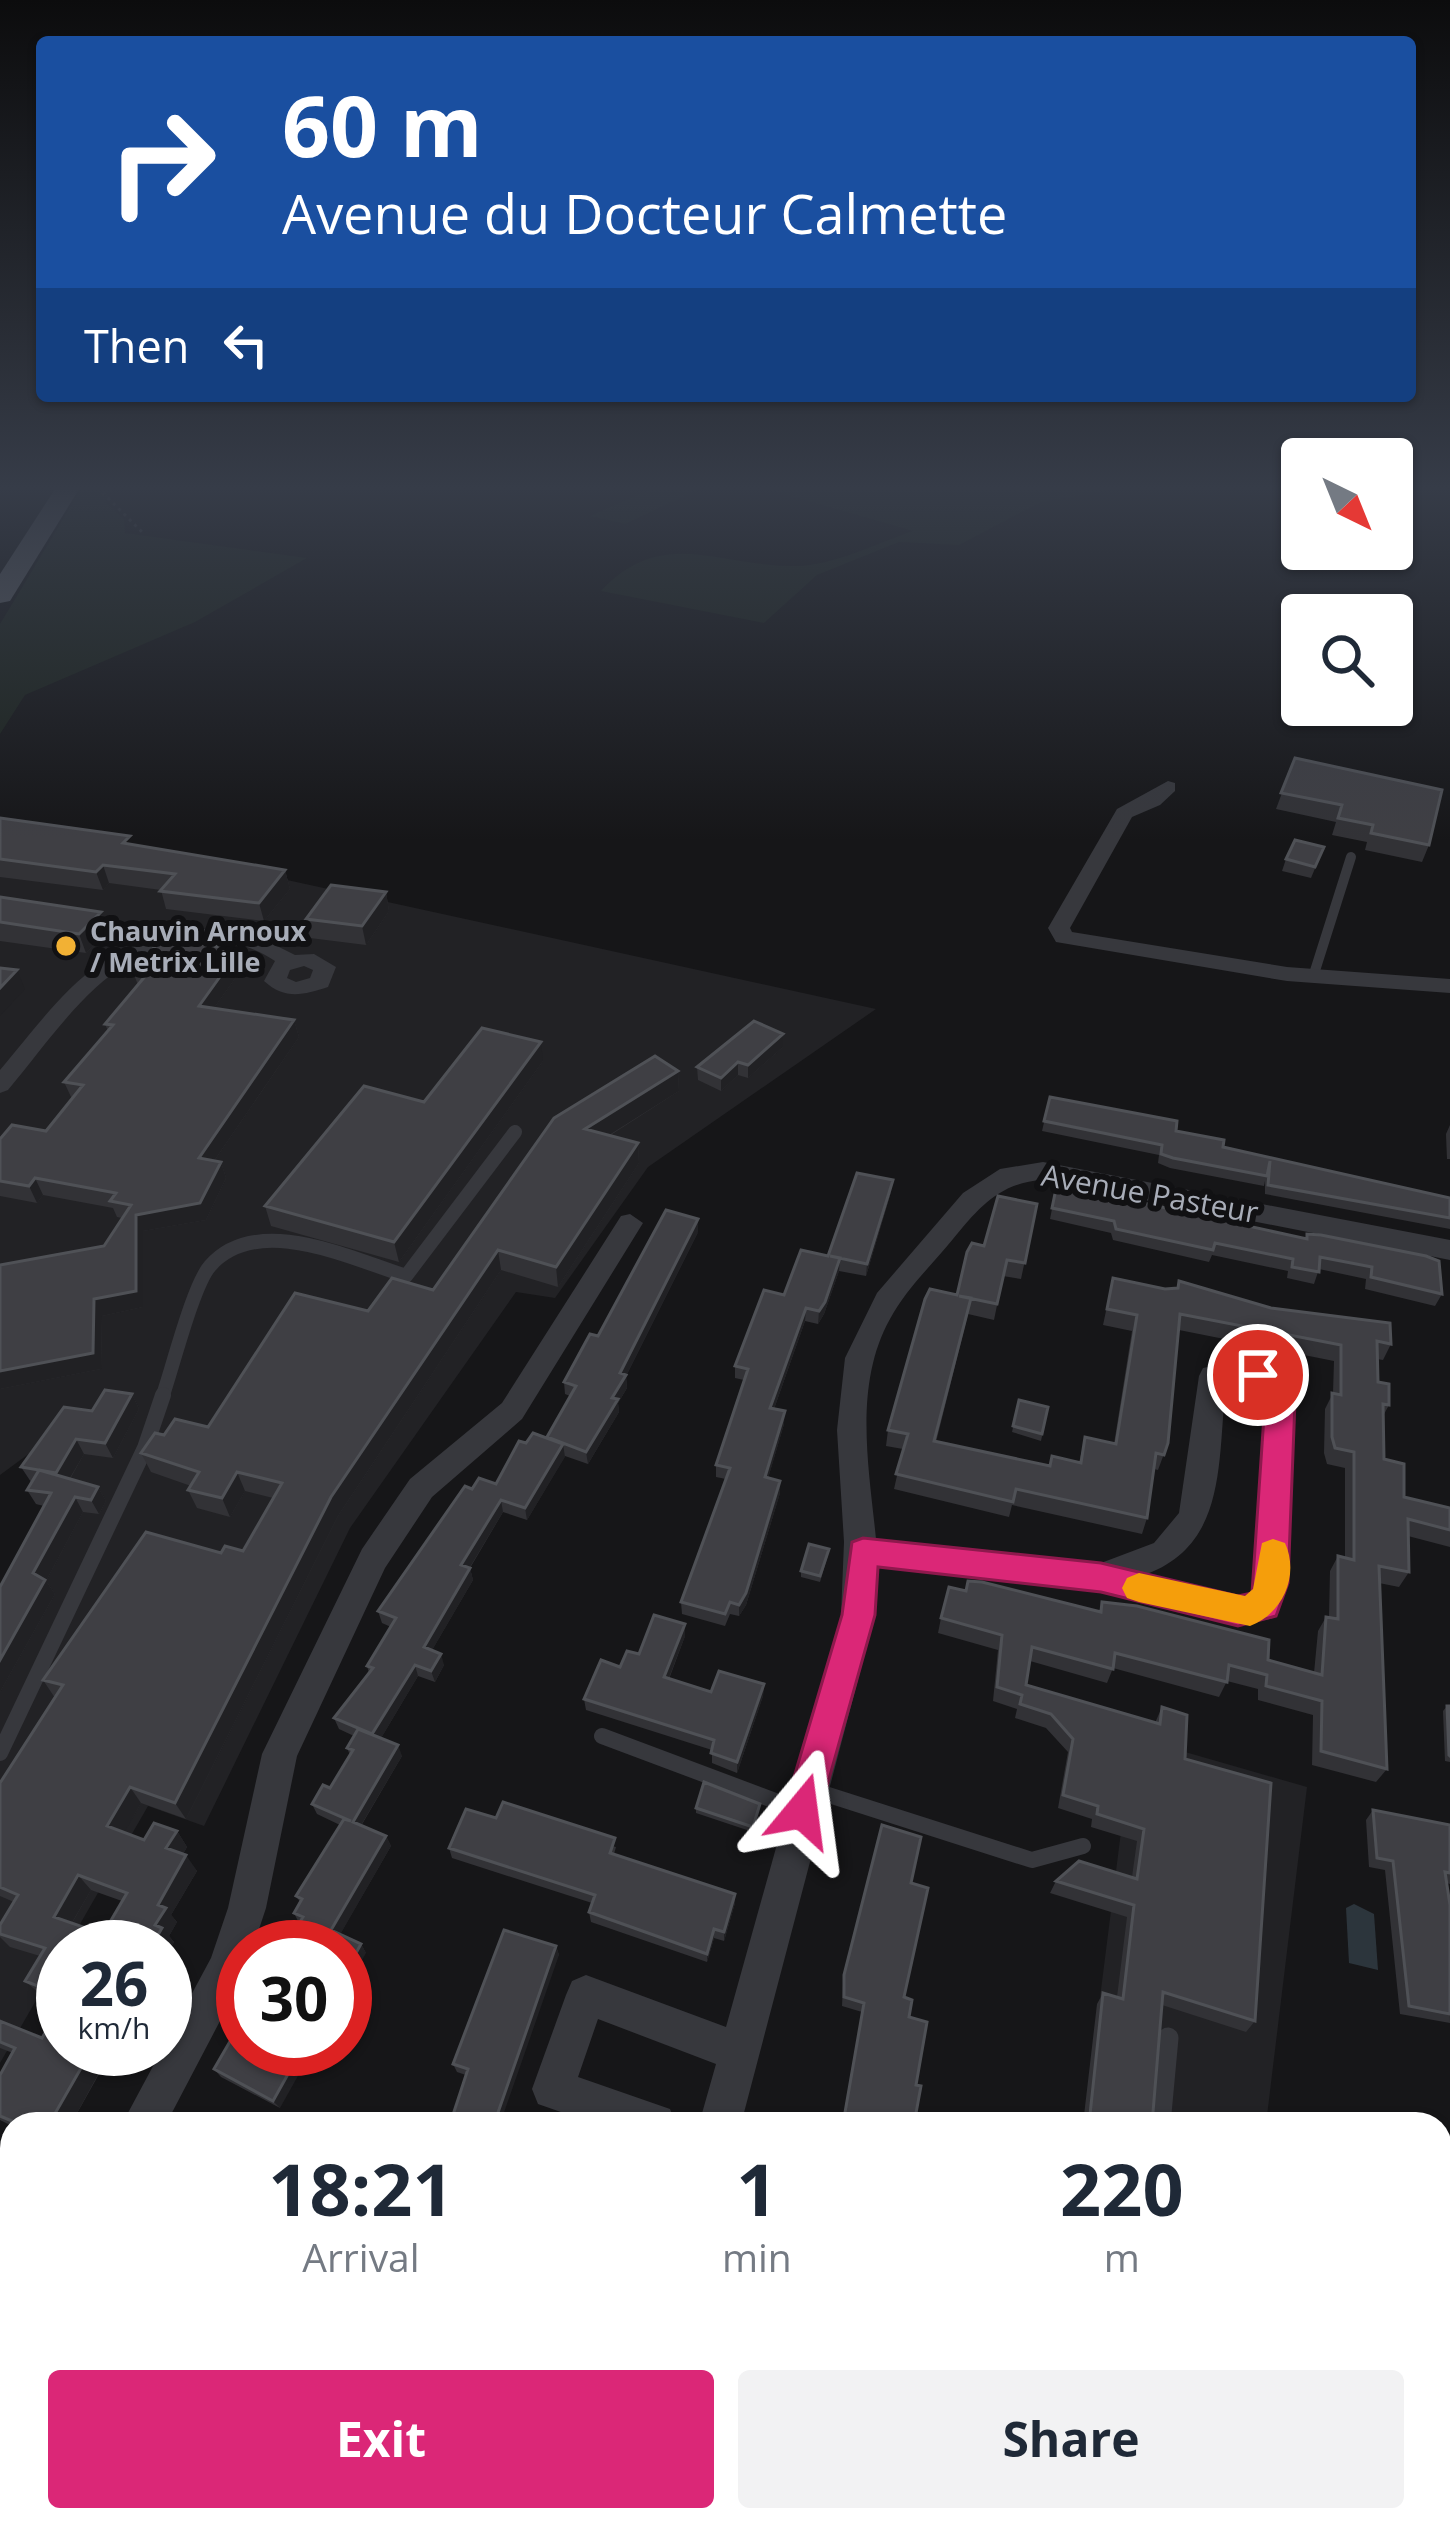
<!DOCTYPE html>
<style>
body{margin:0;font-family:"Open Sans",sans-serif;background:#f2f2f3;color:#1f2937;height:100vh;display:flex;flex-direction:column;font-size:45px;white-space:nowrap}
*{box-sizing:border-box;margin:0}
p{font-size:39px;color:#747a83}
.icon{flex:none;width:66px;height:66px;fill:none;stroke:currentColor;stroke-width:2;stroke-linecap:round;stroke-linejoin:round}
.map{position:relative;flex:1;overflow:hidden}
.side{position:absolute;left:0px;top:2112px;width:1452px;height:420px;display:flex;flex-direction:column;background:#fff;border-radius:36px 36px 0 0;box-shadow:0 3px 9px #0004}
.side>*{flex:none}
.banner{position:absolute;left:36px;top:36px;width:1380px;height:366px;border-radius:12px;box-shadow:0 3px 9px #0004;background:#1a4fa0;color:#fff;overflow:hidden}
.needle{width:78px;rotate:137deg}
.buttons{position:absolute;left:1281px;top:438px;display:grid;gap:24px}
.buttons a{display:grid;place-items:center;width:132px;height:132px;border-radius:12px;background:#fff;box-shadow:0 3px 9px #0004;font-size:60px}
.speed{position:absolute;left:36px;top:1920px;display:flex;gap:24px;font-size:60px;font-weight:700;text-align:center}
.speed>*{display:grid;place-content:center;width:156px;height:156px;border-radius:50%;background:#fff;box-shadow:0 3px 9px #0004;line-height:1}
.speed small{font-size:30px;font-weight:400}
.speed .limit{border:18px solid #d22;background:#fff;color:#111}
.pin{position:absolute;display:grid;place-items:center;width:102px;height:102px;color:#fff;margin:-51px;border:6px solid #fff;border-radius:50%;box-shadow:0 3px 12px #0007}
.me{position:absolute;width:132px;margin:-66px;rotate:16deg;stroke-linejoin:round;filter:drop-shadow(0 0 9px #0008)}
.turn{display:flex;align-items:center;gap:42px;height:252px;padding:0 48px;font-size:54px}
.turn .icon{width:156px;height:156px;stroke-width:2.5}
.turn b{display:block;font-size:84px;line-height:102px}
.then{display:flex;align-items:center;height:114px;padding:0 48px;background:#0003;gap:24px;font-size:45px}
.eta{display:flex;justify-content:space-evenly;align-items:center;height:204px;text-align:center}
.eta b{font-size:72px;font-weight:700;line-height:84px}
.cta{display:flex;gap:24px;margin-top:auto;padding:24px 48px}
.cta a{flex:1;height:138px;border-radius:12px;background:#db2777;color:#fff;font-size:48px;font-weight:700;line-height:138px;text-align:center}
.cta a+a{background:#f2f2f3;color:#1f2937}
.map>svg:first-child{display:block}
</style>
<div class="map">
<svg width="1450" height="2532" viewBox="0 0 1450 2532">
<rect width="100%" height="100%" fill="#161618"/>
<path fill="#222225" d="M0,817L876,1009L648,1167L555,1298L516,1292L350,1528L204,1826L148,1806L0,2063V1597L52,1507L36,1504L47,1485L30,1482L68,1425L0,1475Z
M1133,1737L1307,1787L1266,2124H1084Z"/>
<path fill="#1c231d" d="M83,486H114L105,502L124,519L125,533L307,558L195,622L25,695L0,734V624Z
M659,486H706L625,524L590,516Z
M756,486H1134L1041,502L959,545L899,542L817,575L764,623L601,591C662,525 720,567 795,566C833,566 877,543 913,531Z"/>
<path fill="#2c353c" d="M1354,1904L1374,1914L1378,1970L1349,1963L1346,1908Z"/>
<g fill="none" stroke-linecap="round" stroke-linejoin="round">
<path stroke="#3d3f44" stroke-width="3" stroke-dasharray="3 4.5" stroke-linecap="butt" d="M105,486L102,492L145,535"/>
<path stroke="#37383d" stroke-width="10" d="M1313,977L1351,857"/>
<path stroke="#37383d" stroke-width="14" d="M162,1398C172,1370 193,1285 210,1266C257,1212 352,1259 406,1276L515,1132"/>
<path stroke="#37383d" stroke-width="16" d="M602,1736L802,1811
M0,1753L145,1448L163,1395
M813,1790L1032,1860L1083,1846"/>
<path stroke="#37383d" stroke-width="21" d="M1160,2124L1168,2038
M1123,2532L1124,2520"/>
<path fill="#37383d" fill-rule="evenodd" d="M1168,781L1175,783V791L1160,805L1132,817L1070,928L1072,932L1287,967L1450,979V993L1287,981L1056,942L1048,928L1117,809Z
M182,929H221L257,936L295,955L314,954L336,967L328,987C303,995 285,1000 264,981L275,961C253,946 230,941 204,941C112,941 61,1027 8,1090L0,1093V1070C59,1000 88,951 182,929ZM304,966L313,970L310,978L296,982L287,978L290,970Z
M1043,1162L1450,1240V1260L1043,1180C1001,1182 979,1207 953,1239C932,1265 906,1289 890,1319C853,1385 869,1468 876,1539L1101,1563L1154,1543L1179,1513L1199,1376L1203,1368L1242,1360L1283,1377L1295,1401L1288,1584L1270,1619L1238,1626L1101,1591L877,1567L875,1615L741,2124H699L716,2064L598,2019L578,2077L670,2109L676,2124H595L538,2104L532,2089L566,1995L572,1981L586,1975L726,2027L841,1615L844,1542L837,1430L845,1358L877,1293L963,1193L1000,1169ZM1240,1383L1262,1393L1265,1401L1256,1582L1248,1595L1238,1596L1147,1574C1228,1543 1217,1460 1226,1385Z
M630,1214L643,1223L522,1419L432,1497L385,1568L297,1756L266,1908L253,1947H243L241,1981L166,2124H122L211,1958L228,1908L262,1754L362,1549L410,1479L502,1403L621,1216Z
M603,2520H651L648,2532H600Z"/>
<path fill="#45474d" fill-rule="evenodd" d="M0,2242L12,2247V2316L0,2311Z
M444,2520H533L538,2532H449Z"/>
<path fill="#5b5e65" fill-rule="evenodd" d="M57,486H81L10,601L0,603V574Z"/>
</g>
<path fill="#323236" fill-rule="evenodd" d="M1295,758L1429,845L1422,862L1365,850L1367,842L1332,835L1336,822L1276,809Z
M0,818L133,845L285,870L290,889L264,921L166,909L161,890L109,883L103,890L0,877Z
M1324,847L1311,878L1282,871L1286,859Z
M386,892L389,911L366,945L310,938L306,919Z
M0,897L101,912L108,930L86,953L0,941Z
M244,966L214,1008L294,1020L299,1037L214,1161L221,1162L226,1178L206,1220L143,1231V1307L102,1316L101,1369L0,1389L104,1246L122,1218L117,1217L113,1208L43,1195L37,1203L0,1196V1139L46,1131L72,1099L64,1082L108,1031L105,1024L138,985L133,972Z
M783,1047L748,1078L738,1075L721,1091L698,1080L697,1067Z
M543,1061L399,1262L271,1226L265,1206L424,1102Z
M678,1071L679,1091L609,1136L638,1143L639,1163L558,1287L501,1270L338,1516L186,1819L141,1803L124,1832L144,1840L177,1831L187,1847L183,1854L197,1871L171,1915L177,1922L169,1936L174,1942L165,1958V1947H63V2049H113L71,2124H12V2126L0,2120V2075L13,2053L0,2048V2021L42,2038L62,2004L40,1994L25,1981L40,1956L10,1947L0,1937V1925L14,1902L0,1896V1783L55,1698L43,1680L221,1553L243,1551L273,1498L245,1491L230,1517L197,1508L188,1490L191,1486L151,1472L141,1453L164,1435L208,1427L368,1311L433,1290ZM91,1890L122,1901L103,1934L72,1923Z
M1050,1097L1176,1131L1223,1147L1450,1198V1229L1265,1194V1181L1264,1186L1170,1168L1158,1163L1159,1155L1042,1131Z
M1450,1125V1159H1447L1446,1134Z
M1057,1184L1305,1239L1307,1234L1442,1294L1435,1306L1365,1289L1366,1279L1319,1269L1314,1284L1287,1278L1288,1271L1212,1255L1209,1262L1113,1240L1111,1233L1050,1219Z
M891,1192L866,1276L839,1271L824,1314L818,1324L805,1321L774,1409L784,1424L768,1478L780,1493L746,1605L739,1616L730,1614L725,1626L682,1614L681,1602L726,1479L716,1477V1465L744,1380L735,1378V1366L784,1295L828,1256Z
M1037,1204L1021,1279L1003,1276L994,1320L968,1314L936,1442L1049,1466L1052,1456L1079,1463L1085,1437L1114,1444L1132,1331L1103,1325L1113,1278L1165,1289L1177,1288L1179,1281L1391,1344L1383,1360L1377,1359L1378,1382L1389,1405L1383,1416L1384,1459L1404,1497L1450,1508V1547L1408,1536L1409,1572L1399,1587L1379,1583L1387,1769L1376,1782L1312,1765L1313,1715L1258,1700V1689L1227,1681L1219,1697L1113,1668L1107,1683L1030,1661L1026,1685L1155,1723L1162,1707L1185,1759L1255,2021L1246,2032L1162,2005L1152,2124H1083L1097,2004L1103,1993L1117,1997L1127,1917L1050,1893L1056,1881L1132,1877L1137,1841L1091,1827L1092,1819L1058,1808L1068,1752L1046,1728L1015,1718L1017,1709L993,1701L998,1650L938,1633L941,1618L966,1591L1099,1612L1102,1602L1268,1660L1314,1673L1318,1631L1326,1617H1329L1330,1571L1338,1556L1345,1558V1468L1327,1464L1324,1453L1325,1409L1333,1393L1334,1361L1179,1330L1168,1443L1158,1470L1154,1469L1147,1518L1142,1534L1012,1505L1009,1517L894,1489L903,1449L886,1446L888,1430L984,1246Z
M698,1232L626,1376L627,1388L618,1403L619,1412L588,1464L565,1456L527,1520L503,1512L470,1568L473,1580L432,1650L444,1665L435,1682L418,1676L381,1738L402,1756L361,1826L386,1836L391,1846L340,1934L361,1944L366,1953L299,1923L294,1913L300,1902L296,1896L340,1825L317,1814L312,1804L330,1788L350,1755L347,1748L354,1736L339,1729L334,1718L369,1673L367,1666L391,1627L382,1623L378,1611L472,1489L496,1484L526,1443L547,1438L570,1396L565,1394L564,1382L598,1336Z
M132,1394L139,1409L113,1458L84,1454L70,1479L98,1487L106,1501L99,1514L83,1512L46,1581L55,1594L0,1692L44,1506L36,1504L27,1490L31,1482L21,1467L92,1411Z
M1019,1400L1048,1407L1041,1441L1012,1432Z
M828,1555L820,1582L801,1577V1571Z
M685,1636L669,1679L711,1692L764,1684L763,1696L737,1773L712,1763V1750L586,1710L584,1699L620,1667L639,1654Z
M1447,1706H1450V1762L1445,1761L1443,1711Z
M760,1804L753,1832L696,1813V1808Z
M1373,1810L1450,1825V1884L1447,1883L1450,2023L1400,2014L1385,1870L1369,1867L1366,1820Z
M496,1818L616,1847L614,1854L735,1903L724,1941L714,1938L707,1962L591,1922L589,1912L592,1903L452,1858L449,1848Z
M882,1825L911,1883L904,1997L909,2017L916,2085L914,2124H842L862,2012L842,2006L843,1984Z
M556,1946L559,1955L466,2075L457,2072L453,2064Z
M243,2019L280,2108L221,2077L214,2069Z
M801,2520H1101L1112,2532H830Z"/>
<path fill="#212124" d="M103,865L109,883L103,890L96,872Z
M285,870L290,889L264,921L259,903Z
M386,892L389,911L366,945L362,926Z
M101,912L108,930L86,953L79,934Z
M239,950L244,966L204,1022L199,1006Z
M17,970L25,989L0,1016V988Z
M294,1020L299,1037L205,1174L199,1158Z
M783,1034V1047L748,1078V1065Z
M541,1042L543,1061L399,1262L394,1242Z
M738,1062V1075L721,1091V1078Z
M678,1071L679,1091L587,1149L585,1129Z
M638,1143L639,1163L558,1287L556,1267Z
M221,1162L226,1178L206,1220L143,1231V1307L102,1316L101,1369L0,1389V1371L94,1299L136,1215Z
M35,1178L43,1195L37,1203L29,1186Z
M893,1180L891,1192L866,1276L867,1264Z
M698,1219V1232L626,1376L627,1388L618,1403L619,1412L588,1464L586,1452L620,1373Z
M498,1250L501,1270L338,1516L186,1819L175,1803L331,1497Z
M840,1258L839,1271L824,1314L818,1324L819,1311Z
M806,1308L805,1321L770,1420V1408Z
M132,1394L139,1409L113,1458L105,1443Z
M785,1411L784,1424L765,1489V1477Z
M76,1439L84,1454L64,1488L56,1473Z
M563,1444L565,1457L527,1520L525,1508Z
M237,1472L245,1491L230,1517L222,1498Z
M780,1481V1493L746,1605L739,1616V1605Z
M98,1487L106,1501L99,1514L91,1500Z
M75,1497L83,1512L46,1581L55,1594L0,1692V1660L33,1573Z
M501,1500L503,1512L464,1577L461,1565Z
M470,1568L473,1580L427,1659L424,1647Z
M685,1624V1636L665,1688L664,1677Z
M441,1654L444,1665L435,1682L431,1671Z
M415,1665L418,1676L377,1745L372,1734Z
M764,1684L763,1696L737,1773V1762Z
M398,1745L402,1756L357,1832L353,1822Z
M130,1787L141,1803L119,1842L107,1826Z
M177,1831L187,1847L177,1864L166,1848Z
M386,1836L391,1846L337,1940L331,1930Z
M186,1855L197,1871L171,1915L177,1922L169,1936L174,1942L165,1958V1947H151L158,1905Z
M78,1875L91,1890L67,1931L54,1917Z
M735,1894V1903L724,1941V1932Z
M714,1929V1938L707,1962V1954Z
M361,1944L366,1953L345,1991V1973Z
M556,1946L559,1955L500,2124H494Z
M92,2049H112L71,2124H49Z
M302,2049H313L280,2108L273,2101Z
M0,2433L12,2445V2454L0,2442Z
M0,2500L12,2502L0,2517Z
M127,2520H138L130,2532H119Z"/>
<path fill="#3f3f44" stroke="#4f5156" stroke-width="3" fill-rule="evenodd" d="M1295,758L1442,790L1429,845L1371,833L1373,825L1338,818L1342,805L1281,793Z
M0,818L130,836L123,843L285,870L259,903L160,891L175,874L103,865L96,872L0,859Z
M1295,840L1324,847L1315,867L1286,859Z
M331,885L386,892L362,926L306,919Z
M0,897L101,912L79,934L0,922Z
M162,938L239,950L199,1006L294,1020L199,1158L221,1162L200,1203L136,1215V1291L94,1299L93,1353L0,1371V1265L104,1246L131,1205L110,1201L116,1193L35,1178L29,1186L0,1181V1139L12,1125L46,1131L83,1085L64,1082L113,1025L105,1024L147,974L133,972Z
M0,968L17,970L0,988Z
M754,1021L783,1034L748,1065L738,1062L721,1078L697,1067Z
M482,1028L541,1042L394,1242L265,1206L364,1086L424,1102Z
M655,1056L678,1071L585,1129L638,1143L556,1267L498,1250L331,1497L175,1803L130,1787L107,1826L144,1840L154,1823L177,1831L166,1848L186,1855L158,1905L166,1908L155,1925L162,1928L151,1947H63V1996L25,1981L45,1948L0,1934V1925L18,1895L0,1887V1783L63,1685L43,1680L146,1532L221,1553L225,1546L243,1551L282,1483L237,1472L222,1498L188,1490L199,1472L141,1453L155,1433L164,1435L175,1419L208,1427L295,1293L368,1311L392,1278L433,1290L554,1118ZM78,1875L127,1893L103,1934L54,1917Z
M1050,1097L1177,1121L1176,1131L1224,1140L1223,1147L1450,1198V1218L1268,1185L1270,1161L1267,1176L1173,1158L1161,1154L1162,1145L1044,1121Z
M857,1173L893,1180L867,1264L830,1256L840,1258L825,1302L819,1311L806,1308L770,1408L785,1411L765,1477L780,1481L746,1593L739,1605L730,1602L725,1614L681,1602L730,1468L716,1465L748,1369L735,1366L764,1290L784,1295L801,1250L828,1256Z
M1057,1184L1307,1239V1234L1321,1235L1426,1256L1439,1261L1442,1294L1371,1277L1372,1267L1320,1257L1319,1272L1292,1267L1293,1259L1215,1243L1213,1250L1116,1229L1114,1221L1052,1208Z
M998,1196L1037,1204L1025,1263L1007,1260L997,1304L959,1296L971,1298L934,1441L1050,1466L1052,1456L1081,1463L1085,1437L1116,1444L1137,1315L1107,1309L1113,1278L1165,1289L1178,1288L1179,1281L1271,1308L1390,1323L1391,1344L1377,1341L1378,1382L1389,1384V1405L1383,1404L1384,1459L1404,1464V1497L1450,1508V1530L1408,1519L1409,1572L1379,1566L1387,1769L1321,1751L1322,1701L1266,1686L1267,1675L1229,1665L1227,1682L1115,1653L1113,1669L1032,1647L1026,1685L1160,1724L1162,1707L1187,1715L1185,1759L1271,1783L1255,2021L1163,1992L1152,2124H1089L1103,1993L1123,1999L1134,1905L1056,1881L1079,1861L1137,1879L1144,1829L1097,1814L1098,1806L1063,1795L1073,1739L1051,1714L1020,1704L1022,1695L997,1687L1002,1635L941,1618L949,1587L966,1591L968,1581L982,1582L1101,1612L1102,1602L1137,1606L1269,1640L1268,1660L1322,1675L1326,1617L1338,1619V1556L1354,1560V1452L1335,1448L1332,1437V1393L1341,1395V1345L1180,1314L1168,1443L1164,1455L1156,1453L1147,1518L1016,1489L1013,1502L896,1474L908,1434L888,1430L925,1299L930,1289L957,1295L967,1252L972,1243L984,1246Z
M666,1210L698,1219L620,1373L626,1375L612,1398L618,1399L586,1452L547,1437L576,1386L564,1382L590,1334L598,1336Z
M105,1390L132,1394L105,1443L76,1439L56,1473L39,1470L98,1487L91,1500L75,1497L33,1573L45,1580L0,1660V1587L51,1493L27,1490L39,1470L21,1467L64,1407L92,1411Z
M1019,1400L1048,1407L1042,1434L1013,1426Z
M533,1433L563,1444L525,1508L501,1500L461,1565L470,1568L424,1647L441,1654L431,1671L415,1665L372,1734L334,1718L373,1668L367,1666L396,1618L378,1611L465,1486L472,1489L479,1478L496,1484L519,1441L526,1443Z
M809,1544L829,1549L820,1576L801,1571Z
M654,1615L685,1624L664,1677L711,1692L719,1671L764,1684L737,1762L711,1753L714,1740L584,1699L601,1660L620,1667L627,1651L639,1654Z
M1447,1706H1450V1756L1449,1755Z
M358,1729L398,1745L353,1822L386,1836L331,1930L361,1944L345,1973V1947H285L303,1917L294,1913L302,1899L296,1896L344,1819L351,1821L312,1804L323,1785L330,1788L353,1750L347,1748Z
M704,1782L760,1804L753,1827L696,1808Z
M503,1802L615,1838L610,1853L735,1894L724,1932L714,1929L707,1954L589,1912L595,1895L449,1848L466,1809L496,1818Z
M1373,1810L1450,1825V1873L1445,1872L1450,1905V2014L1409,2006L1393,1861L1377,1858Z
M882,1825L921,1837L911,1883L928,1888L904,1997L912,2000L909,2017L927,2022L916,2085L921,2086L914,2124L891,2122L890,2124H843L864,2003L844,1997V1975Z
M504,1930L556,1946L494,2124H450L468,2069L453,2064Z
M63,2002V2049H92L49,2124H19L0,2116V2075L15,2048L0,2042V2021L42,2038Z
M243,2019V2049H302L273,2101L214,2069Z
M0,2442L12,2454V2513L0,2500Z
M19,2520H127L119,2532H31Z
M808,2520H1101L1113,2524L1112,2532H837Z"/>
<linearGradient id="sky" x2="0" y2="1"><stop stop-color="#0c0c0d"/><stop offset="0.58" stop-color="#363c48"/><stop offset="1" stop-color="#363c48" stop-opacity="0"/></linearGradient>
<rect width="1450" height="841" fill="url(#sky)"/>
<path fill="#db2777" stroke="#8e194d" stroke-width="3" d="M1258,1363L1284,1376L1295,1401L1288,1583L1276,1616L1238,1626L1101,1592L878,1567L875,1615L820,1811L815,1824L802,1829L789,1824L784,1811L842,1615L852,1542L863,1538L1101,1563L1238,1596L1252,1593L1265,1401L1243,1375Z"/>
<path fill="#f59e0b" d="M1273,1539L1285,1543C1300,1576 1282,1614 1250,1626L1139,1602L1127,1598L1122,1588L1127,1578L1139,1573L1245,1596L1253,1589L1262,1543Z"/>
<circle fill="#f2b134" stroke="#111113" stroke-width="4.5" cx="66" cy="946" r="12"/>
<g text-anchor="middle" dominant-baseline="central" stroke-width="12" stroke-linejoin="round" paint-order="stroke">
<g font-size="27" font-weight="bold" fill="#a8adb8" stroke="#111113" text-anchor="start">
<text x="90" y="930">Chauvin Arnoux<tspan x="90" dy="31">/ Metrix Lille</tspan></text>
</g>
<g font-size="30" fill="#a8adb8" stroke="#111113">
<text transform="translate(1150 1193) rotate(10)">Avenue Pasteur</text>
</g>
</g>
</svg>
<div class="buttons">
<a><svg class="needle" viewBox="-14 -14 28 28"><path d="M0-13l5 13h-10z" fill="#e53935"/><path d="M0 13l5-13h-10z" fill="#747a83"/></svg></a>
<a><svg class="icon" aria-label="search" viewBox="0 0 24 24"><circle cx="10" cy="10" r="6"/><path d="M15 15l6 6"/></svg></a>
</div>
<div class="speed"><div>26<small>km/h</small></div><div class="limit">30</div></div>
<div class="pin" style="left:1258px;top:1375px;background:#d93025"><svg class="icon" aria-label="arrive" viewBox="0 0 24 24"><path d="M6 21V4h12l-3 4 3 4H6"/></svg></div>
<svg class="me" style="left:802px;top:1811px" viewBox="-20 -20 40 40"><path d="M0-17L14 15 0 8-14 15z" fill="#db2777" stroke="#fff" stroke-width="4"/></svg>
<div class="banner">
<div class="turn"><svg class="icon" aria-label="right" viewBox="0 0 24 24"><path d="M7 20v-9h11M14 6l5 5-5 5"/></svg><div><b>60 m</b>Avenue du Docteur Calmette</div></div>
<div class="then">Then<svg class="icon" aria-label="left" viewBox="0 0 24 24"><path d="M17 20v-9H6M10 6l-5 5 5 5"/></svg></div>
</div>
<section class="side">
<div class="eta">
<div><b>18:21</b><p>Arrival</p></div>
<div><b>1</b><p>min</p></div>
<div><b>220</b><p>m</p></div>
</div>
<div class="cta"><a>Exit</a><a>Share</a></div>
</section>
</div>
